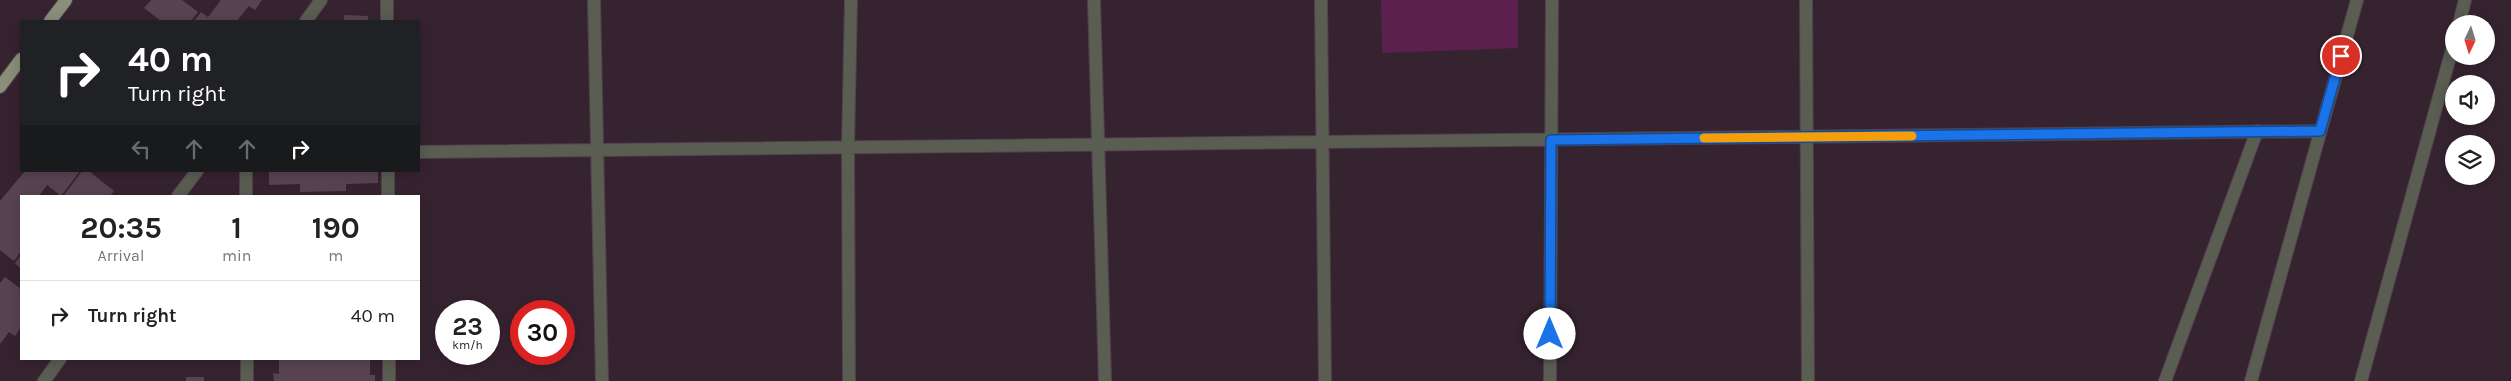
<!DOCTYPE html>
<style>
body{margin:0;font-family:Karla,sans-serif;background:#f6f6f6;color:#222;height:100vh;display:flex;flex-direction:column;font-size:19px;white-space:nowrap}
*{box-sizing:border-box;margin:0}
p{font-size:16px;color:#767676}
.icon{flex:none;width:28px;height:28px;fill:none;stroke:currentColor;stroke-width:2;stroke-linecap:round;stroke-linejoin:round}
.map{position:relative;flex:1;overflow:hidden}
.side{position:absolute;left:20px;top:195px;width:400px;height:165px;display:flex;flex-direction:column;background:#fff;border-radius:0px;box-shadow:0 2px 12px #0003}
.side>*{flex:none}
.top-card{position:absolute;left:20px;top:20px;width:400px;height:152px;border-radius:0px;box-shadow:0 2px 12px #0003;background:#202124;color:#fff;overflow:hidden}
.needle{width:32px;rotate:184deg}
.buttons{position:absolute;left:2445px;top:15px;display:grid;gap:10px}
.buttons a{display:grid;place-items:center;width:50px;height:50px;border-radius:50%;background:#fff;box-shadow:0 2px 12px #0003;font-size:25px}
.speed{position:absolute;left:435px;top:300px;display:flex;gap:10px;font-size:25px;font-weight:700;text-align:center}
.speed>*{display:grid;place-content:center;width:65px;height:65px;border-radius:50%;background:#fff;box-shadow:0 2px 12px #0003;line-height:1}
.speed small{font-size:12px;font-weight:400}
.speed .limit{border:8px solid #d22;background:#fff;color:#111}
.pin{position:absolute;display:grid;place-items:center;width:42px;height:42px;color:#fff;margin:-21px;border:2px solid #fff;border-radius:50%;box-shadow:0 1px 5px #0007}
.me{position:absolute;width:55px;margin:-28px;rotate:0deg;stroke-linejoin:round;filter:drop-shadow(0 0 4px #0008)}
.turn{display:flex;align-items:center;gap:18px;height:105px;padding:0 25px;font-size:22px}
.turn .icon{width:65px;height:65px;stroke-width:2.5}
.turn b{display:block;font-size:35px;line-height:42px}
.lanes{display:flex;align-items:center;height:48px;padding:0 25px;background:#0003;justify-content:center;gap:25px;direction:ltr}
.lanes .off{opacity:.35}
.eta{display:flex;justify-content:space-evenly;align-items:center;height:85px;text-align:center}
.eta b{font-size:30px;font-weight:700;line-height:35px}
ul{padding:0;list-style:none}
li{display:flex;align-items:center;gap:15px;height:70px;padding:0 25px;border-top:1px solid #e0e0e0}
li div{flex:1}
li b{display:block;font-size:19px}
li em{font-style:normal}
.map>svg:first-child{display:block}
</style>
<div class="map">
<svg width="2511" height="381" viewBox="0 0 2511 381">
<rect width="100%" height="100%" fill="#362330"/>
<path fill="#5b204e" d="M1381,0H1518V48L1382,53Z"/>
<path fill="#584352" d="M151,0H182L198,12L191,21H161L144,8Z
M221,0H262L255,10L249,6L237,21H194L201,12L208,17Z
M344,15L368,16V21H344Z
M25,171H80L61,196L47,185L39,196H21V251L14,261L0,250V201Z
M82,171H89L114,191L110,196H65L64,195Z
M269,171H378V183L346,184V191L300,192V184L269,185Z
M21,255V269L15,263Z
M5,277L21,289V327L15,336L9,332L0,344V283Z
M279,359H370V375H375V381H274L273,373L279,374Z
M186,377H204V381H186Z"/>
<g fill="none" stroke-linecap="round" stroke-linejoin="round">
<defs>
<path id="minor" d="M387,0V21
M594,0L602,381
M1094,0L1105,381
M1321,0L1325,381
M1806,0L1808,381
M306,21L321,0
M2459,24L2465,0
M419,152L2320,131
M246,171V196
M388,171V196
M178,196L197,171
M247,359V381
M389,359V381
M44,381L60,359
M849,381L848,147L851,0
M1550,381L1552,0
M2165,381L2257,131
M2251,381L2357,0
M2361,381L2454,42"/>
<path id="primary" d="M50,21L66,0
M0,87L21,59"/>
</defs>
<use href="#minor" stroke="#52404c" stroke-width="14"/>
<use href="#primary" stroke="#52404c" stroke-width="14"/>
<use href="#minor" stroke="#5a5d52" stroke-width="12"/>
<use href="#primary" stroke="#8a8f7a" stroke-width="12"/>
</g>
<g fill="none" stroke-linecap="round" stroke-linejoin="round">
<defs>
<path id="route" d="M1550,334L1551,140L2320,131L2341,56"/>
</defs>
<use href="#route" stroke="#114b97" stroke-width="12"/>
<use href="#route" stroke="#1a73e8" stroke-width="9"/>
<path stroke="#f59e0b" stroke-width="9" d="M1704,138L1912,136"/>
</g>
</svg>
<div class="buttons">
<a><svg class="needle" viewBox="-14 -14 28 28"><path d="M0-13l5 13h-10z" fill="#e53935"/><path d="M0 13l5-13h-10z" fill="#767676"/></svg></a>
<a><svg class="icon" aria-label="sound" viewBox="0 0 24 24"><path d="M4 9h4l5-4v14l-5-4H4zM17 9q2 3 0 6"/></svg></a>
<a><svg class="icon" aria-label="layers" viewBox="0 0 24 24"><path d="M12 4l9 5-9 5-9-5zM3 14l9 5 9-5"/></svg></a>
</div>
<div class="speed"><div>23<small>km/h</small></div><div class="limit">30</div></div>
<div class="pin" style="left:2341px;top:56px;background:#d93025"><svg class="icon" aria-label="arrive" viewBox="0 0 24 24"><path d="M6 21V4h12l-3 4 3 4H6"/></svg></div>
<svg class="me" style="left:1550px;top:334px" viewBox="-20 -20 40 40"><circle r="19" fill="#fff"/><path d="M0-13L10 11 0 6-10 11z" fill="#1a73e8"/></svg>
<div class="top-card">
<div class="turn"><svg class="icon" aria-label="right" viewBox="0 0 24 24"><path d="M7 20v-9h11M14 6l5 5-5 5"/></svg><div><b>40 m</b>Turn right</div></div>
<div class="lanes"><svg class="icon off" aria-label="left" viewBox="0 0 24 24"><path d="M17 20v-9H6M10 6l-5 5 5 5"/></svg><svg class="icon off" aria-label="ahead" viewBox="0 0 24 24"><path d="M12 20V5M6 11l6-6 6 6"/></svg><svg class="icon off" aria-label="ahead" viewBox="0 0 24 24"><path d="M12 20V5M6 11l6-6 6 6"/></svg><svg class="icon" aria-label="right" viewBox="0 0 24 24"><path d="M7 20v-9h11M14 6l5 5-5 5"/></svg></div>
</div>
<section class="side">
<div class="eta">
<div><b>20:35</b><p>Arrival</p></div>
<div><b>1</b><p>min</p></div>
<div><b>190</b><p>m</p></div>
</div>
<ul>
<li><svg class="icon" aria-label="right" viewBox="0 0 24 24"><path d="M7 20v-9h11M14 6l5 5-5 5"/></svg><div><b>Turn right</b></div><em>40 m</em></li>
</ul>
</section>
</div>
